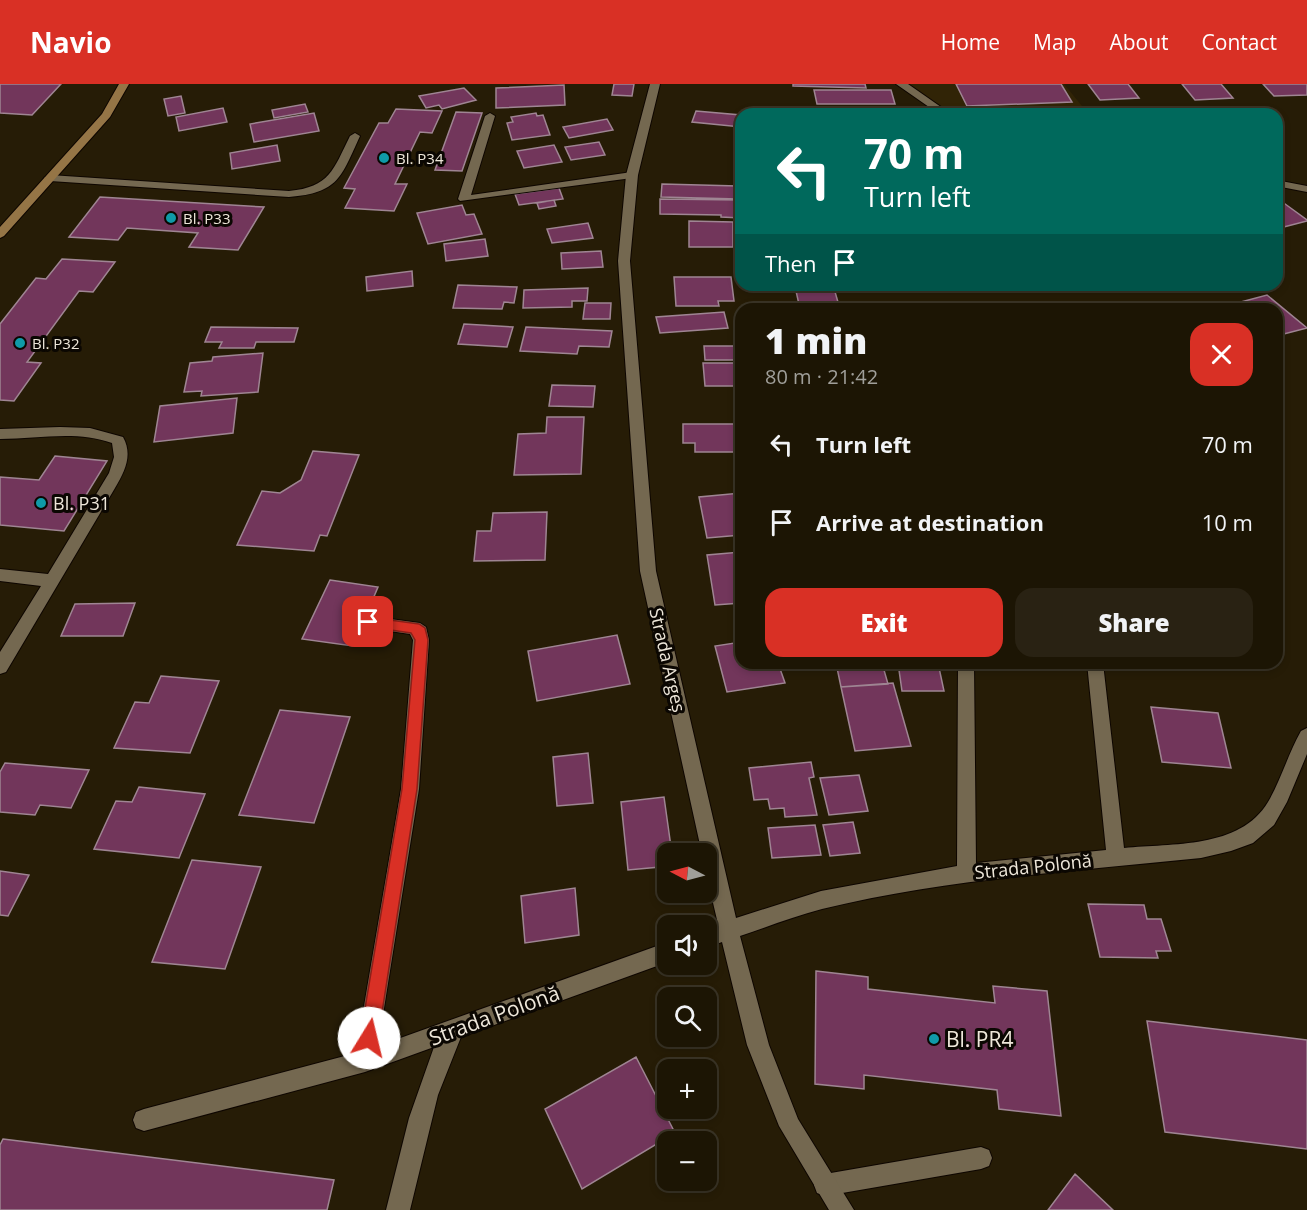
<!DOCTYPE html>
<meta charset="utf-8">
<style>
body{margin:0;font-family:"Open Sans",sans-serif;background:#292213;color:#f1f3f6;height:100vh;display:flex;flex-direction:column;font-size:22px;white-space:nowrap}
*{box-sizing:border-box;margin:0}
p{font-size:20px;color:#a09f9a}
.icon{flex:none;width:33px;height:33px;fill:none;stroke:currentColor;stroke-width:2;stroke-linecap:round;stroke-linejoin:round}
.map{position:relative;flex:1;overflow:hidden}
.sheet{position:absolute;left:735px;top:219px;width:548px;height:366px;display:flex;flex-direction:column;background:#1c1504;border-radius:18px;box-shadow:0 3px 9px #0003,0 0 0 2px #3a3426}
.sheet>*{flex:none}
.banner{position:absolute;left:735px;top:24px;width:548px;height:183px;border-radius:18px;box-shadow:0 3px 9px #0003,0 0 0 2px #3a3426;background:#00695c;color:#fff;overflow:hidden}
.needle{width:39px;rotate:276deg}
.tools{position:absolute;left:657px;top:759px;display:grid;gap:12px}
.tools a{display:grid;place-items:center;width:60px;height:60px;border-radius:12px;background:#1c1504;box-shadow:0 3px 9px #0003,0 0 0 2px #3a3426;font-size:30px}
.pin{position:absolute;display:grid;place-items:center;width:51px;height:51px;color:#fff;margin:-26px;border-radius:12px;box-shadow:0 3px 9px #0006}
.me{position:absolute;width:66px;margin:-33px;rotate:9deg;stroke-linejoin:round;filter:drop-shadow(0 0 4px #0008)}
.turn{display:flex;align-items:center;gap:21px;height:126px;padding:0 30px;font-size:27px}
.turn .icon{width:78px;height:78px;stroke-width:2.5}
.turn b{display:block;font-size:42px;line-height:51px}
.then{display:flex;align-items:center;height:57px;padding:0 30px;background:#0003;gap:12px;font-size:22px}
.round{display:grid;place-items:center;flex:none;width:63px;height:63px;border-radius:18px;background:#292213}
.headline{display:flex;align-items:center;justify-content:space-between;height:102px;padding:0 30px}
h1{font-size:36px;font-weight:800;line-height:45px}
.button{display:flex;gap:12px;margin-top:auto;padding:12px 30px}
.button a{flex:1;height:69px;border-radius:18px;background:#d93025;color:#fff;font-size:24px;font-weight:800;line-height:69px;text-align:center}
.button a+a{background:#292213;color:#f1f3f6}
ul{padding:0;list-style:none}
li{display:flex;align-items:center;gap:18px;height:78px;padding:0 30px}
li div{flex:1}
li b{display:block;font-size:22px}
li em{font-style:normal}
header{display:flex;align-items:center;gap:36px;box-sizing:border-box;height:84px;padding:0 30px;background:#d93025;color:#fff}
header strong{font-size:28px}
nav{display:flex;gap:33px;margin-inline-start:auto;font-size:21px}
.map>svg:first-child{display:block}
</style>
<header>
<strong>Navio</strong>
<nav><a>Home</a><a>Map</a><a>About</a><a>Contact</a></nav>
</header>
<div class="map">
<svg width="1307" height="1126" viewBox="0 0 1307 1126">
<rect width="100%" height="100%" fill="#261c06"/>
<path fill="#312406" d="M901,0H1064L1082,22L943,28Z"/>
<path fill="#72365b" stroke="#9f8593" stroke-width="1.5" d="M0,0H61L32,31L0,29Z
M614,0H634L632,12L612,11Z
M793,0H865L866,4L793,2Z
M956,0H1061L1072,18L967,22Z
M1088,0H1128L1139,14L1100,16Z
M1182,0H1221L1233,14L1195,16Z
M1263,0H1307V11L1274,12Z
M564,1L565,21L496,24V4Z
M464,4L476,16L442,25L439,21L426,24L419,12Z
M814,6H891L895,20H817Z
M181,12L185,29L168,32L164,15Z
M305,20L308,28L274,34L272,26Z
M1192,23L1198,30H1172L1167,25Z
M223,24L227,38L179,47L176,33Z
M396,25L442,27L432,49L420,48L395,100H407L394,127L345,124L355,105L344,104L379,39H388Z
M1119,26L1122,30H1082L1080,27Z
M696,27L741,31V43L692,38Z
M824,27H880L881,30H825Z
M456,28L482,29L462,87L435,86Z
M314,29L319,47L254,58L250,40Z
M536,29L537,32L543,31L550,51L512,56L507,39L513,38L511,33Z
M607,35L613,46L569,54L563,43Z
M599,58L605,71L571,76L565,63Z
M277,61L280,77L232,85L230,69Z
M554,61L562,78L524,84L517,67Z
M662,100L738,102L739,115L661,113Z
M559,104L563,115L519,121L515,110Z
M100,113L264,123L238,166L189,163L198,149L127,144L118,156L69,153Z
M660,115L741,116V134L721,133V131L660,130Z
M554,116L556,122L539,125L537,119Z
M1281,117L1307,136V137L1276,145V118Z
M462,121L466,131L474,130L482,150L428,160L417,129Z
M689,137L733,138V163H689Z
M588,139L593,154L552,159L547,145Z
M485,155L488,172L446,177L444,160Z
M601,167L603,183L562,185L561,169Z
M62,175L115,178L93,208L79,207L27,278L41,279L14,317L0,316V240L36,194L46,195Z
M412,187L413,202L367,207L366,193Z
M674,193H731L734,217H718L719,222H676Z
M458,201L517,203L514,219L504,218L502,225L453,224Z
M806,201H833L840,225H800L796,207H807Z
M588,204L587,217H572V223L523,224L524,206Z
M1267,211L1307,244L1276,252V225H1229L1226,222Z
M585,219H611L610,235H583Z
M724,228L728,244L660,249L656,233Z
M464,240L513,243L507,263L458,260Z
M211,243L298,244L294,258H256L254,264H219L222,258H205Z
M526,243L612,247L609,263L579,262L577,270L520,267Z
M704,262H734L735,276H705Z
M263,269L258,308L201,312L202,307L184,308L190,279L212,277L213,273Z
M703,279H741V302H705Z
M552,301L595,302L593,323L549,322Z
M237,314L233,349L154,358L160,322Z
M547,333H584L581,390L514,391L518,350L546,349Z
M683,340H741V368H695V359H683Z
M313,367L359,371L327,452L320,451L314,467L237,461L262,407L280,409L301,396Z
M55,372L107,377L64,447L0,441V393L39,396Z
M741,409V451L707,454L699,413Z
M547,428L545,476L474,477L477,447H491L493,429Z
M741,468V519L715,521L707,471Z
M330,496L378,503L353,562L302,555Z
M135,519L123,552H61L75,520Z
M617,551L630,600L537,617L528,567Z
M741,558V579H778L785,599L727,608L715,562Z
M836,579H882L888,600L841,603Z
M898,579H938L944,607H902Z
M161,592L219,597L190,669L114,664L135,618L149,619Z
M893,599L911,662L855,667L841,603Z
M1151,623L1218,629L1231,684L1162,678Z
M280,626L350,633L314,739L239,731Z
M588,669L593,719L557,722L553,673Z
M811,678L814,693L809,694L817,731L785,733L784,724L770,725L768,715L754,716L749,684Z
M5,679L89,686L71,724L40,721L35,731L0,728V688Z
M859,691L868,727L829,731L820,694Z
M139,703L205,710L179,774L94,765L116,717L132,718Z
M664,713L672,770L659,772L660,783L628,786L621,718Z
M853,738L860,769L830,772L823,741Z
M815,741L821,771L772,774L768,744Z
M192,776L261,783L225,885L152,878Z
M0,787L29,791L8,832L0,831Z
M575,804L579,851L525,859L521,812Z
M1088,820L1144,821L1147,835H1161L1171,867H1156L1158,874L1100,873Z
M816,887L868,893V905L995,919L993,902L1047,907L1061,1032L999,1025L997,1006L864,991V1005L815,1000Z
M1147,937L1307,956V1065L1165,1048Z
M636,973L675,1049L582,1105L545,1025Z
M3,1055L334,1096L327,1126H0V1061Z
M1075,1090L1113,1126H1048Z"/>
<g fill="none" stroke-linecap="round" stroke-linejoin="round">
<defs>
<path id="service" d="M490,29L495,32L471,111L632,88L638,91L632,94L460,117L458,115L485,32Z
M355,49L360,52C341,93 339,109 289,113L50,97L44,94L50,91L289,107C330,103 333,86 350,52Z
M981,1063L989,1066L992,1074L989,1082L981,1085L825,1112L817,1109L814,1101L817,1093L825,1090Z"/>
<path id="minor" d="M650,0H660L638,91L630,177L656,487L736,834L821,807L957,782L958,579H974L976,779L1106,766L1087,579H1103L1124,764C1172,759 1240,765 1268,718C1281,696 1288,670 1301,647L1307,644V670L1287,718L1274,741L1253,759L1231,767L1201,774C1075,787 946,795 822,825C795,832 767,843 740,852L769,961L798,1035L854,1126H829L779,1042L747,961L722,858L706,864V844L718,840L706,789V770H702L640,487L618,177L626,91Z
M896,0H908L951,30H939Z
M1276,96L1307,102V108L1276,102Z
M60,343L90,344L123,353C133,371 125,387 115,404L6,588L0,590V568L41,502L0,497V485L48,490L109,389L114,373L112,359C76,346 37,355 0,355V345Z
M368,532L420,539L426,543L429,556L419,705L378,962L668,858V878L461,953L438,1011L410,1126H386L409,1034L434,963L365,988L144,1047L136,1044L133,1036L136,1028L144,1025L356,969L401,705L413,556L410,550L362,543L360,538L362,533Z"/>
<path id="secondary" d="M119,0H129L110,33L4,152L0,154V143L102,30Z"/>
</defs>
<use href="#service" stroke="#0e0600" stroke-width="2"/>
<use href="#minor" stroke="#0e0600" stroke-width="2"/>
<use href="#secondary" stroke="#0e0600" stroke-width="2"/>
<use href="#service" fill="#746850" fill-rule="evenodd"/>
<use href="#minor" fill="#746850" fill-rule="evenodd"/>
<use href="#secondary" fill="#957546" fill-rule="evenodd"/>
</g>
<path fill="#d93025" stroke="#8d1f18" stroke-width="1.5" d="M368,533L419,540L425,544L428,556L417,705L378,954L375,960L369,963L363,960L360,954L402,705L415,556L411,549L363,542L361,538Z"/>
<g fill="#0f9aa8" stroke="#0b0702" stroke-width="2">
<circle cx="384" cy="74" r="6"/>
<circle cx="171" cy="134" r="6"/>
<circle cx="20" cy="259" r="6"/>
<circle cx="41" cy="419" r="6"/>
<circle cx="934" cy="955" r="6"/>
</g>
<g text-anchor="middle" dominant-baseline="central" stroke-width="6" stroke-linejoin="round" paint-order="stroke">
<g font-size="15" fill="#eee7da" stroke="#0b0702" text-anchor="start">
<text x="396" y="74">Bl. P34</text>
<text x="183" y="134">Bl. P33</text>
<text x="32" y="259">Bl. P32</text>
</g>
<g font-size="18" fill="#eee7da" stroke="#0b0702" text-anchor="start">
<text x="53" y="419">Bl. P31</text>
</g>
<g font-size="18" fill="#eee7da" stroke="#0b0702">
<text transform="translate(668 576) rotate(77)">Strada Argeș</text>
<text transform="translate(1033 782) rotate(-6)">Strada Polonă</text>
</g>
<g font-size="21" fill="#eee7da" stroke="#0b0702">
<text transform="translate(494 931) rotate(-20)">Strada Polonă</text>
</g>
<g font-size="21" fill="#eee7da" stroke="#0b0702" text-anchor="start">
<text x="946" y="955">Bl. PR4</text>
</g>
</g>
</svg>
<div class="tools">
<a><svg class="needle" viewBox="-14 -14 28 28"><path d="M0-13l5 13h-10z" fill="#e53935"/><path d="M0 13l5-13h-10z" fill="#a09f9a"/></svg></a>
<a><svg class="icon" aria-label="sound" viewBox="0 0 24 24"><path d="M4 9h4l5-4v14l-5-4H4zM17 9q2 3 0 6"/></svg></a>
<a><svg class="icon" aria-label="search" viewBox="0 0 24 24"><circle cx="10" cy="10" r="6"/><path d="M15 15l6 6"/></svg></a>
<a>+</a>
<a>−</a>
</div>
<div class="pin" style="left:368px;top:538px;background:#d93025"><svg class="icon" aria-label="arrive" viewBox="0 0 24 24"><path d="M6 21V4h12l-3 4 3 4H6"/></svg></div>
<svg class="me" style="left:369px;top:954px" viewBox="-20 -20 40 40"><circle r="19" fill="#fff"/><path d="M0-13L10 11 0 6-10 11z" fill="#d93025"/></svg>
<div class="banner">
<div class="turn"><svg class="icon" aria-label="left" viewBox="0 0 24 24"><path d="M17 20v-9H6M10 6l-5 5 5 5"/></svg><div><b>70 m</b>Turn left</div></div>
<div class="then">Then<svg class="icon" aria-label="arrive" viewBox="0 0 24 24"><path d="M6 21V4h12l-3 4 3 4H6"/></svg></div>
</div>
<section class="sheet">
<div class="headline"><div><h1>1 min</h1><p>80 m · 21:42</p></div><a class="round" style="background:#d93025;color:#fff"><svg class="icon" aria-label="close" viewBox="0 0 24 24"><path d="M6 6l12 12M18 6L6 18"/></svg></a></div>
<ul>
<li><svg class="icon" aria-label="left" viewBox="0 0 24 24"><path d="M17 20v-9H6M10 6l-5 5 5 5"/></svg><div><b>Turn left</b></div><em>70 m</em></li>
<li><svg class="icon" aria-label="arrive" viewBox="0 0 24 24"><path d="M6 21V4h12l-3 4 3 4H6"/></svg><div><b>Arrive at destination</b></div><em>10 m</em></li>
</ul>
<div class="button"><a>Exit</a><a>Share</a></div>
</section>
</div>
